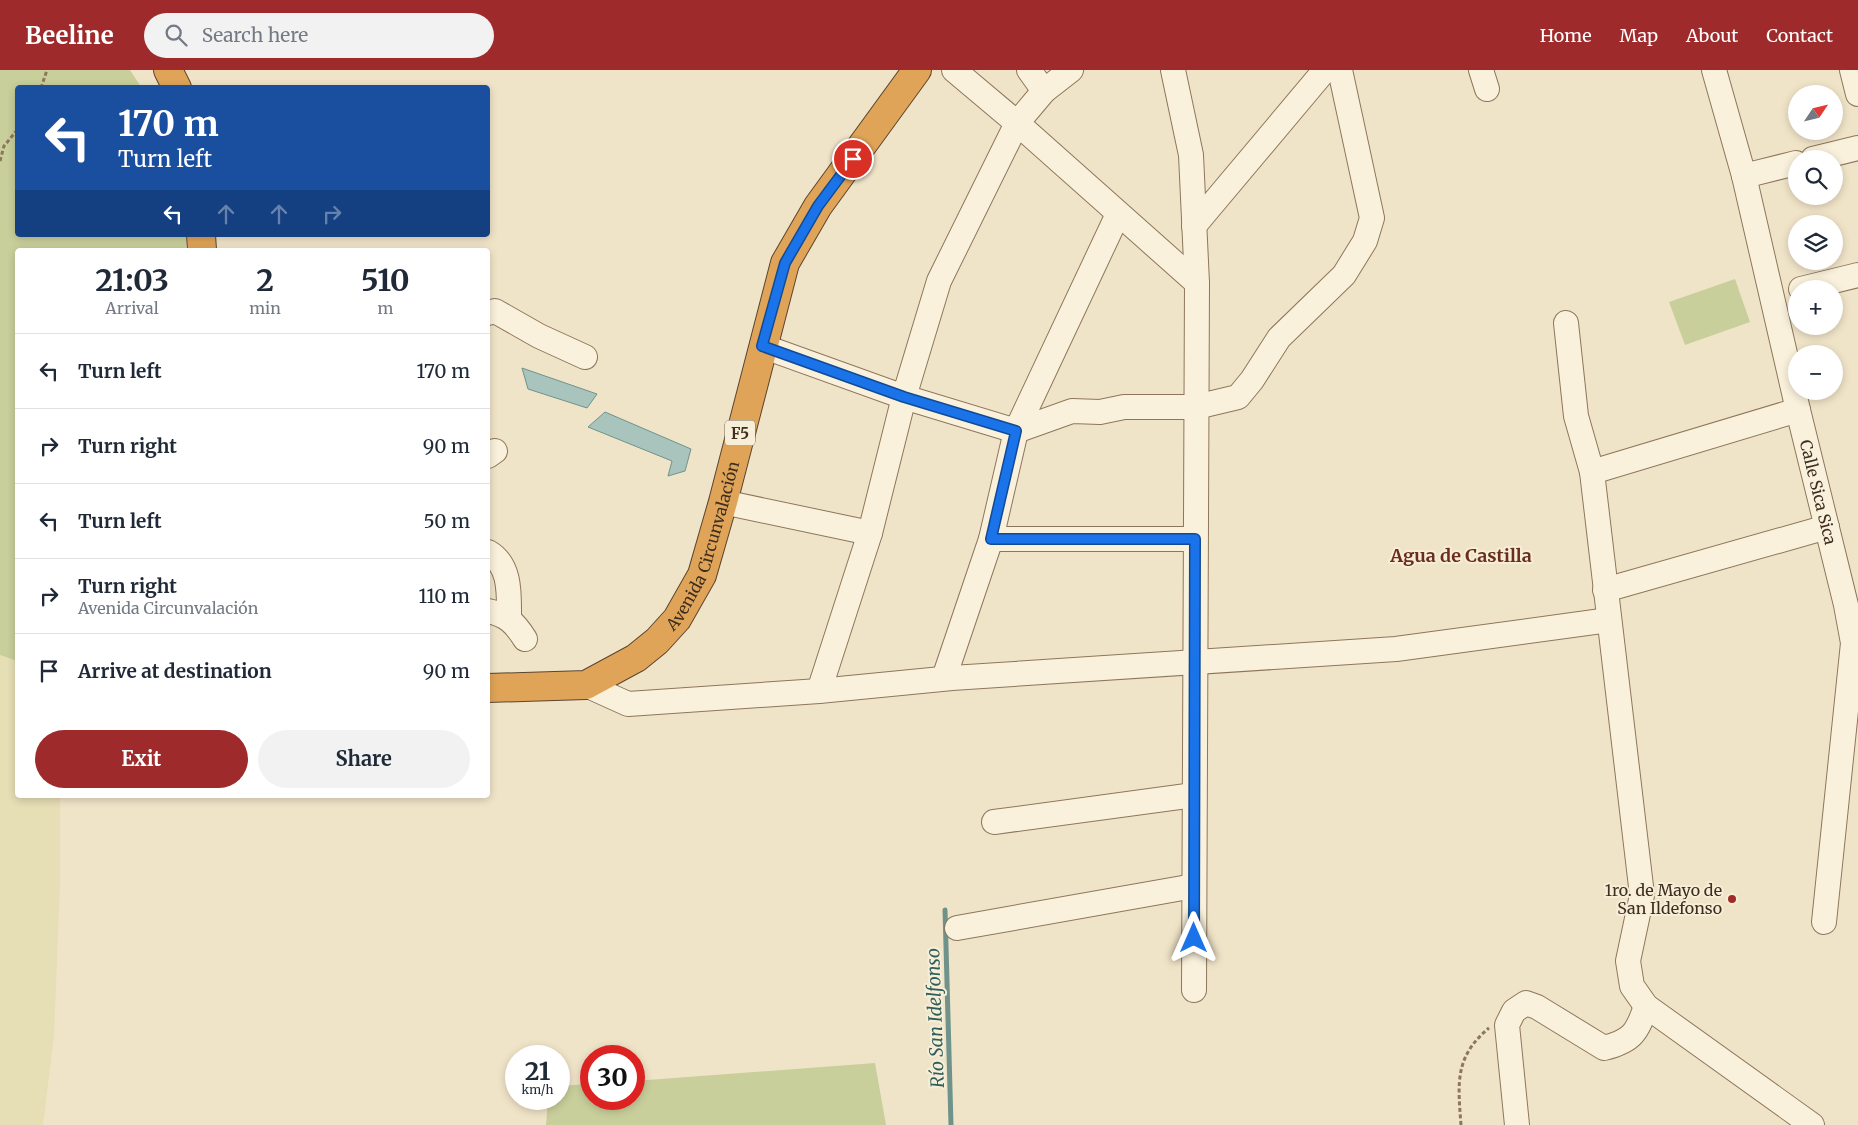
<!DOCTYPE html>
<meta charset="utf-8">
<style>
body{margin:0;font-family:Merriweather,serif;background:#f2f2f3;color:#1f2937;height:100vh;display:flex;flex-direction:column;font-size:19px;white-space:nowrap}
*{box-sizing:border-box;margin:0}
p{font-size:16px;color:#747a83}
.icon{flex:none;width:28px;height:28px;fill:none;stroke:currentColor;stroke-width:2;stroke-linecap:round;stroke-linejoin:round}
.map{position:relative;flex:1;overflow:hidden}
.details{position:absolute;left:15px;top:178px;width:475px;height:550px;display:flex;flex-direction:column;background:#fff;border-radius:5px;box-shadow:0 2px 8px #0003}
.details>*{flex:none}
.banner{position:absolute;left:15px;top:15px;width:475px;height:152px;border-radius:5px;box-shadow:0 2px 8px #0003;background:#1a4fa0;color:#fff;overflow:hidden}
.needle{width:32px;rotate:55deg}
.controls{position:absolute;left:1788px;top:15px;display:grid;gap:10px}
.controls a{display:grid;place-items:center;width:55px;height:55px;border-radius:50%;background:#fff;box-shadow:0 2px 8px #0003;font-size:25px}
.speed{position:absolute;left:505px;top:975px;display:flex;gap:10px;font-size:25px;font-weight:700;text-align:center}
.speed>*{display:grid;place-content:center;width:65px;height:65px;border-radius:50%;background:#fff;box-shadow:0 2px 8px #0003;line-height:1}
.speed small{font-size:12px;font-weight:400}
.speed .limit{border:8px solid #d22;background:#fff;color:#111}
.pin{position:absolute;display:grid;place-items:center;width:42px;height:42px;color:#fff;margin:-21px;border:2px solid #fff;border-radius:50%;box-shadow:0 1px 5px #0007}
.me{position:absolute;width:55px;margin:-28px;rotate:0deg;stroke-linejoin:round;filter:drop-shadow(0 0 4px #0008)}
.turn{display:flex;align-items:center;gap:18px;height:105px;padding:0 20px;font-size:22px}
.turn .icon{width:65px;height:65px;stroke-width:2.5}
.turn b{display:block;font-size:35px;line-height:42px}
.lanes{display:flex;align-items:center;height:48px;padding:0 20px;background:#0003;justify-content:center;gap:25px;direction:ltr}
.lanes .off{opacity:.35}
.eta{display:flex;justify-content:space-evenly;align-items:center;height:85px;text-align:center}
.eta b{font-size:30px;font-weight:700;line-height:35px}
.action{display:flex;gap:10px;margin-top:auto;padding:10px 20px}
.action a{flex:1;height:58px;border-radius:30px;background:#9e2a2b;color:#fff;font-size:20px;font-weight:700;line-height:58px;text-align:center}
.action a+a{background:#f2f2f3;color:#1f2937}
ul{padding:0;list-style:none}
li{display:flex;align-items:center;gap:15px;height:75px;padding:0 20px;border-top:1px solid #e0e1e3}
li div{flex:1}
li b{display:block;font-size:19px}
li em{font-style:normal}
header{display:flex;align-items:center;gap:30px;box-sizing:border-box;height:70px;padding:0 25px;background:#9e2a2b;color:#fff}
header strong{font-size:24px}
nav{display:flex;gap:28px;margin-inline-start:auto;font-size:18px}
.search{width:350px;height:45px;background:#f2f2f3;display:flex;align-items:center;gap:12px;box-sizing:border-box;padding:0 18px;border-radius:28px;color:#747a83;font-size:19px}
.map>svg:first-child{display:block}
</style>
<header>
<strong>Beeline</strong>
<div class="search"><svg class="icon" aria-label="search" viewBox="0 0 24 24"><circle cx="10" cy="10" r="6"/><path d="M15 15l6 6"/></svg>Search here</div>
<nav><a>Home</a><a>Map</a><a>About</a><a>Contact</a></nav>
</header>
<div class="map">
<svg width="1858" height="1055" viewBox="0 0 1858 1055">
<rect width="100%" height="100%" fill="#f0e4c8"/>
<path fill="#e6deb5" d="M0,585L17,591L18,725H60V814L54,966L43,1055H0Z"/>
<path fill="#c9cf9b" d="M0,0H130L141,17L18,18V165H186V180H18L17,591L0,585Z
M1735,209L1750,252L1685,275L1669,232Z
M875,993L886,1055H546L548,1029H559V1016L591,1014V1029H634V1011Z"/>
<path fill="#a9c4bc" stroke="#6f938a" d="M522,298L597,324L587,338L528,319Z
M605,342L691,379L685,401L668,406L672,391L588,357Z"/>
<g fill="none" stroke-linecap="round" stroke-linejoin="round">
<path stroke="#6f938a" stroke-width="5" d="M945,840L951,1055"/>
<defs>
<g id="minor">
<path d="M954,0L1017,53L1197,213"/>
<path d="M1029,0L1044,21"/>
<path d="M1173,0L1191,85L1197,213L1194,920"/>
<path d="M1481,0L1487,19"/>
<path id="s1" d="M1714,0L1744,106L1798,340L1846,535L1853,573L1824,852"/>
<path d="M1852,0L1858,24"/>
<path d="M1813,89L1858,78"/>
<path d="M1744,106L1796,93"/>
<path d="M1194,156L1325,0"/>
<path d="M1801,219L1858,205"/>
<path d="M488,243L495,241L539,266L585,287"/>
<path d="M1566,253L1576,346L1592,402L1642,825L1628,891L1632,916L1646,936L1812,1055"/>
<path d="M762,276L904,327L1016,361L1072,341L1100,342L1124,337H1196L1238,327L1252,310L1279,268L1344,205L1365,171L1372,148L1340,0"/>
<path d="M488,386L495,381"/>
<path d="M1592,402L1798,340"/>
<path d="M723,432L870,463"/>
<path d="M991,469H1195"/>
<path d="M488,482C511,495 509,524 509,548"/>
<path d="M1605,520L1827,457"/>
<path d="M488,541C507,545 515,553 525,569"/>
<path d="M944,608L991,469L1016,361L1118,144"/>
<path d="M586,615L628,634L819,621L952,608L1396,579L1609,550"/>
<path d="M819,621L870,463L904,327L939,211L1017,53L1044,21L1071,0"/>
<path d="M994,752L1194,725"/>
<path d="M957,858L1194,816"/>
<path d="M1517,1055L1507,955L1514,941L1526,933L1537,937L1604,978C1632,971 1637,963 1646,936"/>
</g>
<g id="highway">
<path d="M168,0L177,18"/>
<path d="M201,165L202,180"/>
<path id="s2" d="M488,618L586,615L636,588L657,571L677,549L702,505L723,432L785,193L818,136L917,0"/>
</g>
</defs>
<use href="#minor" stroke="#8d765c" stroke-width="26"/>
<use href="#highway" stroke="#5b4430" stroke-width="30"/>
<path stroke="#8d765c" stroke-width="3" stroke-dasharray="4 2.5" stroke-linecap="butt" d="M41,18L47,0
M0,91L4,76L18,59
M1461,1055C1458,1014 1454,987 1489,958"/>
<use href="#minor" stroke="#faf1dc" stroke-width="24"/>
<use href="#highway" stroke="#e0a458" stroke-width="28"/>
</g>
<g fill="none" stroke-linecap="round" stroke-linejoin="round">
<defs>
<path id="route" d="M853,89L818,136L785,193L762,276L904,327L1016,361L991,469H1195L1194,868"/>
</defs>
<use href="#route" stroke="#114b97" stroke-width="12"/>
<use href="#route" stroke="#1a73e8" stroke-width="9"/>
</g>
<circle fill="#9e2a2b" stroke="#f7eed8" stroke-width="2" cx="1732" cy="829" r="5"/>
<g text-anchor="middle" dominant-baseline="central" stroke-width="4" stroke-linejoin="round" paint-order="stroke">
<rect fill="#f7eed8" stroke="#756857" stroke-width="1" x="725" y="350.5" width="30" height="25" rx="4"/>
<g font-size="15" font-weight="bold" fill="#3d2e20">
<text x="740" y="363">F5</text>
</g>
<g font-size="16" fill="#3d2e20" stroke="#f7eed8">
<text stroke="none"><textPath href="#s1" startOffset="435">Calle Sica Sica</textPath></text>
<text stroke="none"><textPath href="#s2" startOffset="290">Avenida Circunvalación</textPath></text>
</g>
<g font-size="16" fill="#3d2e20" stroke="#f7eed8" text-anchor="end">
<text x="1722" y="820">1ro. de Mayo de<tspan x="1722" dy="18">San Ildefonso</tspan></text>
</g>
<g font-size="18" font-weight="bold" fill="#6b2e1e" stroke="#f7eed8">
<text x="1461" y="485">Agua de Castilla</text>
</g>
<g font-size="18" font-style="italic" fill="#2f5d5a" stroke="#f7eed8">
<text transform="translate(935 948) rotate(-92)">Río San Idelfonso</text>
</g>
</g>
</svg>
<div class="controls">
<a><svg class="needle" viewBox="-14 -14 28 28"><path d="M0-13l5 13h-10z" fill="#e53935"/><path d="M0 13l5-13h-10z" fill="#747a83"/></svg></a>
<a><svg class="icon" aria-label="search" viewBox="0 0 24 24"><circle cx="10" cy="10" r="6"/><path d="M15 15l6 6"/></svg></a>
<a><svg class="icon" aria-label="layers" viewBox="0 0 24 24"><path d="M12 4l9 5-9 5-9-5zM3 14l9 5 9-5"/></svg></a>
<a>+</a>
<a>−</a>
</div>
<div class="speed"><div>21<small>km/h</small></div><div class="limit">30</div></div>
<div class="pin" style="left:853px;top:89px;background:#d93025"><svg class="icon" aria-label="arrive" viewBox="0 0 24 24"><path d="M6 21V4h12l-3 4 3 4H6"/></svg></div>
<svg class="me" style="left:1194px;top:868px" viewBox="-20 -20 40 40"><path d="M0-17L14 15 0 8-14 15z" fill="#1a73e8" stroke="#fff" stroke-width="4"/></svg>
<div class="banner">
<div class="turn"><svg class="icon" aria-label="left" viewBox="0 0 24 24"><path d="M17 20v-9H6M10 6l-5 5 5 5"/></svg><div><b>170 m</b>Turn left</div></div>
<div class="lanes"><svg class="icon" aria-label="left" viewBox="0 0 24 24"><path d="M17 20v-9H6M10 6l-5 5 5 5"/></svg><svg class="icon off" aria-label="ahead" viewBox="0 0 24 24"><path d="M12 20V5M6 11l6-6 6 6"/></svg><svg class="icon off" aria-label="ahead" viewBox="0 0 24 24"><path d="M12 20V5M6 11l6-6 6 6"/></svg><svg class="icon off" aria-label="right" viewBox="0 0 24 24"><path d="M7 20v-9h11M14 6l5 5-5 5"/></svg></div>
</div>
<section class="details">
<div class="eta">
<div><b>21:03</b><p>Arrival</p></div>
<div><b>2</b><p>min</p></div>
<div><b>510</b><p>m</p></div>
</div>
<ul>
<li><svg class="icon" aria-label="left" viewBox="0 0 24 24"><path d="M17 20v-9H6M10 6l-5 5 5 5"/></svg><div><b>Turn left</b></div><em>170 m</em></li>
<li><svg class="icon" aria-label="right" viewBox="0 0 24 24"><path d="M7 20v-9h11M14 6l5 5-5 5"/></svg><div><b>Turn right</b></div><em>90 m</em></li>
<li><svg class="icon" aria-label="left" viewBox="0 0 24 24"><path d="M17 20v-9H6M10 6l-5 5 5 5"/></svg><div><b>Turn left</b></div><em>50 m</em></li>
<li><svg class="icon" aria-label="right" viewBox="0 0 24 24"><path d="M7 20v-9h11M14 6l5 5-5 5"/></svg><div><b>Turn right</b><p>Avenida Circunvalación</p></div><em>110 m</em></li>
<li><svg class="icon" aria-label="arrive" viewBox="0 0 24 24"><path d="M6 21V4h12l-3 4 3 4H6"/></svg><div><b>Arrive at destination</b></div><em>90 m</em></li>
</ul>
<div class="action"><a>Exit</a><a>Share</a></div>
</section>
</div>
